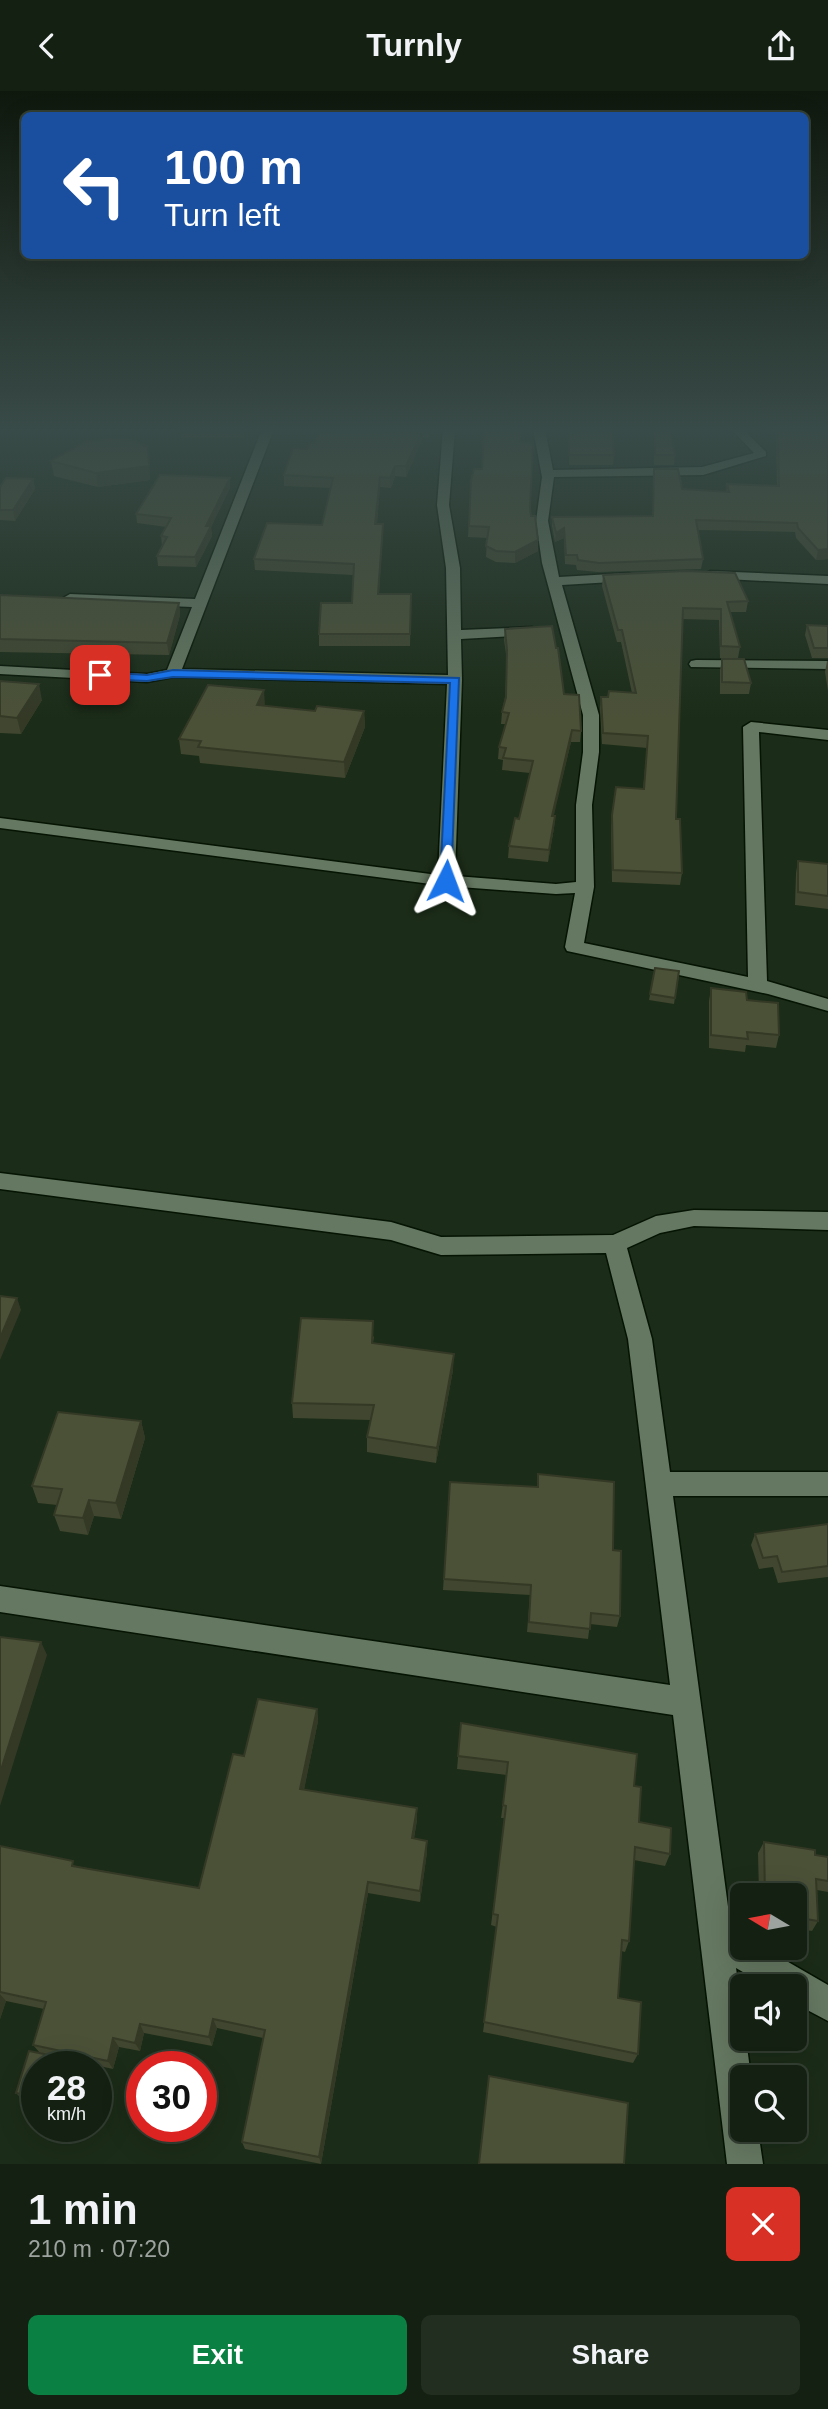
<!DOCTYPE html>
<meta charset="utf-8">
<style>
body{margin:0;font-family:Helvetica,sans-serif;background:#212e20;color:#f1f3f6;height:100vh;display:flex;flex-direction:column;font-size:26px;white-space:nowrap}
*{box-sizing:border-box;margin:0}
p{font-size:23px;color:#9da39f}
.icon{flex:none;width:38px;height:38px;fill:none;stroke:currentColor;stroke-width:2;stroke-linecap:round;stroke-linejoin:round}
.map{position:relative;height:2073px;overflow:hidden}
.drawer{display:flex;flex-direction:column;background:#142112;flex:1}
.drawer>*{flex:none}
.top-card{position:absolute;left:21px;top:21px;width:788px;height:147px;border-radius:10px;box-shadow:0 7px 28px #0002,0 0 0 2px #333e32;background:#1a4fa0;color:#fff;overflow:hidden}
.needle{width:46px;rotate:280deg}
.tools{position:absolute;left:730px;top:1792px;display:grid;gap:14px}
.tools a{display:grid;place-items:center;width:77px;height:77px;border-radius:10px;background:#142112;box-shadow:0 7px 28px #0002,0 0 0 2px #333e32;font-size:35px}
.speed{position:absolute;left:21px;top:1960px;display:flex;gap:14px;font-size:35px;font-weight:700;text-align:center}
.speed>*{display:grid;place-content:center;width:91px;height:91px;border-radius:50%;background:#142112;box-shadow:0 7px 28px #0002,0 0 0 2px #333e32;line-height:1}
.speed small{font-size:18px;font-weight:400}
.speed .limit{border:10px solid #d22;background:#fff;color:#111}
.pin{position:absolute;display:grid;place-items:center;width:60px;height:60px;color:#fff;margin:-30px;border-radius:14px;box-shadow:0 4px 10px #0006}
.me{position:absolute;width:77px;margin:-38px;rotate:3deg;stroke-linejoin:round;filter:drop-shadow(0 0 5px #0008)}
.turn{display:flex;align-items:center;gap:24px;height:147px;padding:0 28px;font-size:32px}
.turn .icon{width:91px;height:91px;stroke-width:2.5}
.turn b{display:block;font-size:49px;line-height:60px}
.round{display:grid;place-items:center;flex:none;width:74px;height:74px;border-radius:10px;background:#212e20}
.headline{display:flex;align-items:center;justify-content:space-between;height:119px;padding:0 28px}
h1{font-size:42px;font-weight:700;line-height:52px}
.action{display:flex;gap:14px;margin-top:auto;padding:14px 28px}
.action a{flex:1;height:80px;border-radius:10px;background:#0b8043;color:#fff;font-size:28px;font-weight:700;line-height:80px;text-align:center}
.action a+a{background:#212e20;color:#f1f3f6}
header{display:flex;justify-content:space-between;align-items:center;height:91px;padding:0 28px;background:#142112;font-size:32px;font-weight:700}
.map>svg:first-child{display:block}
</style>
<header><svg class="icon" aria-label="back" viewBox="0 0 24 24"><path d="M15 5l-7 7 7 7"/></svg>Turnly<svg class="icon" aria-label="share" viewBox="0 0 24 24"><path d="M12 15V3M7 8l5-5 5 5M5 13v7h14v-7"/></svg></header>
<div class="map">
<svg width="828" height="2073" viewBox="0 0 828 2073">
<rect width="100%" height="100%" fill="#1b2c18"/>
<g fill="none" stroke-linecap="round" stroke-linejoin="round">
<defs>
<path id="street" d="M262,338H274L182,578L448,584L446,477L437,414L443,338H455L449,414L460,477L461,539L532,536L539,540L532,544L461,548L462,589L455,785L556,793L576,791V714L583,661V624L542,472L536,430L542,386L533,338H545L553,379L702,376L754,362L731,338H743L766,361V365L703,384L554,386L548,430L559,486L629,482L636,486L629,490L562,494L599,624V661L592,714L594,796L584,852L748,886L743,636L751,631L828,639V649L759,641L767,890L828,908V920L768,903L567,860L565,856L575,802L556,803L446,795L0,737V727L438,784L447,593L173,586L147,591L0,583V575L147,583L167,579L192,516L70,511L63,507L70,503L195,508Z
M710,480L828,485V493L705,487L703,484Z
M696,569L828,570V578L691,576L689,573L691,570Z
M0,1082L391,1131L441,1146L613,1144L656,1125L694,1119L828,1121V1139L694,1135L660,1142L627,1157L652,1248L670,1381H828V1405H673L731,1838L742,1844V1857H764L828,1894V1930L794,1912V1895H767L736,1877L742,1918V1948H746L751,1986H742V2039H758L763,2073H727L673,1624L0,1521V1495L670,1594L628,1248L606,1162L441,1164L391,1149L0,1098Z"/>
</defs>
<use href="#street" stroke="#051403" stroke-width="3"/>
<use href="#street" fill="#657861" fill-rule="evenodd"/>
</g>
<path fill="#40462f" d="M180,338H247L244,347H181Z
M389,338H430L429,347H423L406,386L395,385L391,397L380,396L377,433H383L379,503H411L410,555H319V543L352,512L353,484L255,479L254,468L322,434L331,397L284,395V384L307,358L315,352L388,342Z
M569,338H612L614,364L613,374H569Z
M654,338H670L675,364L674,374H654Z
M777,338L828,339V468L816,469L796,447L795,441L698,439L703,468L701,478L598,481L577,479L576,474L565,473L564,447L555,451L552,435V426L653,425L654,378L682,398L726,401L727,393L777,395L776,344Z
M520,351L531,425L538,449V460L515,472L496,471L486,466L487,447L468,446L471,390L482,378Z
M148,356L150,389L98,396L54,385L51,370Z
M33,388L35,398L15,430L0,429V396Z
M230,397L211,436L212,445L196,476L158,475L157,465L162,455L161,445L166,436L137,432L136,423Z
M603,484L748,510L746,521H730L740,556L738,567H720L719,529L682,528L676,728L682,782L680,794L612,791L611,736L612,724L643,698L647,657L602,653L600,617L601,606H608L632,602L621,551H617L602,495Z
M0,504L179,512L180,524L169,564L0,561Z
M807,534L828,535V567H812L805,544Z
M505,538L564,603L581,640L580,651H571L553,725H555L554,737L548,771L508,767L509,755L519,728L530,682L502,679L503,669L498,668L499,656L506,633H501L502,621L505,606L507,570L504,549Z
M722,568L751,592L749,603H720V579Z
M827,570H828V600L825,581Z
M0,590L42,609L21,643L0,642Z
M265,615L315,620H364L365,636L345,687L200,672L199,665L181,663L179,648Z
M798,770L828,773V818L795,814L796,782Z
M655,877L679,880L674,913L649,909Z
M711,897L747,909L779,944L776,957L746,954L745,961L709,957V910Z
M374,1245L373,1252L453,1279L436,1372L367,1361V1346L370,1329L293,1327L292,1312Z
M141,1330L145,1347L121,1428L94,1425L88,1444L60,1440L54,1424L57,1414L38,1412L32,1395Z
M538,1383L613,1459L620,1525L617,1536L590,1533L588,1548L527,1541L530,1504L443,1499L450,1391L537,1396Z
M828,1433V1486L778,1492L773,1476L759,1478L751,1454L755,1443Z
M317,1618L318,1630L304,1698L417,1729L414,1747L427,1750V1761L420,1811L368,1802L321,2073L245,2058L242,2051L263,1947L217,1937L212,1955L144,1942L140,1960L119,1956L113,1978L40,1962L33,1954L44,1918L6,1910L0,1928V1755L76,1775L199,1797L244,1665Z
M461,1632L634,1695L639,1731L670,1763L665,1775L634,1769L629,1850L625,1861L621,1860L618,1907L638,1963L633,1972L483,1941L497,1836L491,1834L505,1727H501L507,1684L457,1678Z
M764,1751L815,1764L828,1766V1801L817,1799L818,1830L812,1840L794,1837V1804H759L758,1762Z
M29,1960L54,1965L57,1969L55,1976H37V2009L19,2005L16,2002Z"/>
<path fill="#343926" d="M244,338H247L244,347Z
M423,338V347L406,386V375Z
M148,356L150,389L98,396L96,382Z
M395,375V385L391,397L390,387Z
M380,386V396L376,443L375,433Z
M230,387V397L211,436L212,445L196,476L195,466L206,435Z
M33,388L35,398L15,430L13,419Z
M383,433V444L378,514V503Z
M564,437V447L555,451L556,442Z
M538,449V460L515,472V461Z
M828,458V468L816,469L818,459Z
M179,512L180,524L169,564L167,552Z
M39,593L42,609L21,643L17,627Z
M264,599L265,615L257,614Z
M364,620L365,636L345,687L344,671Z
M572,639L571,651L551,737L552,725Z
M555,725L554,737L548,771L549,759Z
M17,1207L21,1219L0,1269V1247Z
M454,1263L453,1279L436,1372L437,1357Z
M141,1330L145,1347L121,1428L116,1412Z
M89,1409L94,1425L88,1444L83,1427Z
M41,1551L47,1564L0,1715V1682Z
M317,1618L318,1630L302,1709L300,1698Z
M417,1717V1729L412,1758V1747Z
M427,1750V1761L420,1811V1800Z
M368,1791V1802L321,2073L319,2066Z
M0,1903L6,1910L0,1928Z
M213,1928L217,1937L212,1955L209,1946Z
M140,1933L144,1942L140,1960L135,1952Z
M113,1947L119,1956L113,1978L108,1970Z
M54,1965L57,1969L55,1976H51Z"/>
<path fill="#4b5137" stroke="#343926" stroke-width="2" d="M389,338H423L406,375H395L390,387L380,386L375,433H383L378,503H411L410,543H319L321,512H352L354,473L254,468L267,432L322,434L333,387L284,384L293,357L307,358L310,352H315L321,340L388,342Z
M484,338H520V351L533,352L530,417L531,425H535L538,449L515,461L496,460L486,455L489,436L469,435L471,390L474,378H482Z
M569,338H612L614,364H569Z
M655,338H670L675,364H655Z
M778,338L828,339V458L818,459L798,437L797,432L696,429L703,468L599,472L578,469L577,464H566L564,437L556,442L552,426L653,425L654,378H678L682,398L729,401L727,393L779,395Z
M111,348L131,349L148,356L149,375L96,382L51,370L85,351Z
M160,384L230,387L206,435H211L195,466L157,465L167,446L161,445L171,427L136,423Z
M6,387L33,388L13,419H0V396Z
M685,480L735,482L748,510L727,511L740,556L721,555V518L683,517L676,728H680L682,782L613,779L612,724L616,696L644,698L648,645L603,642L601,606H608L609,600L636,602L622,539H618L603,484Z
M0,504L179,512L167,552L0,548Z
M807,534L828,535V557H814Z
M552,535L556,557H558L564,603L579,604L581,640L572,639L552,725H555L549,759L509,755L515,727L519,728L533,670L503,667L506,657L499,656L509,622L502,621L506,606L507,559L505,538Z
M722,568H744L751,592L722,591Z
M0,590L39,593L17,627L0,625Z
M208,594L264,599L257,614L315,620L317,615L364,620L344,671L198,656L201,650L179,648Z
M798,770L828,773V805L798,801Z
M655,877L679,880L675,907L650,903Z
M711,897L746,901L747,909L778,912L779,944L747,941L748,948L711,944Z
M0,1205L17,1207L0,1247Z
M301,1227L373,1230L372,1252L454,1263L437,1357L367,1346L374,1314L292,1312Z
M58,1321L141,1330L116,1412L89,1409L83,1427L54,1424L62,1398L32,1395Z
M538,1383L614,1391L613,1459L621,1460L620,1525L591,1522L590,1538L529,1531L531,1494L444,1488L450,1391L538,1396Z
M828,1433V1475L782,1481L777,1465L763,1467L755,1443Z
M0,1546L41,1551L0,1682Z
M258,1608L317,1618L300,1698L417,1717L412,1747L427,1750L420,1800L368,1791L319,2066L242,2051L265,1939L213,1928L209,1946L140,1933L135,1952L113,1947L108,1970L33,1954L46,1911L0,1901V1755L73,1770L72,1775L199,1797L233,1663L244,1665Z
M461,1632L637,1663L634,1695L641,1696L639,1731L671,1737L670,1763L635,1756L629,1850L622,1849L618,1907L641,1911L638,1963L484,1931L498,1824L493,1823L506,1715L503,1714L508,1671L458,1665Z
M764,1751L815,1759V1764L828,1766V1790L816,1788L818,1830L794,1826V1804H765Z
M29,1960L54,1965L51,1976H37V2006L16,2002Z
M489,1985L628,2012L624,2073H479Z"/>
<linearGradient id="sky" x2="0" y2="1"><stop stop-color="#0f180d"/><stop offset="0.54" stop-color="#394b48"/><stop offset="1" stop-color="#394b48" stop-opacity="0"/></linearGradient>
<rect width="828" height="628" fill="url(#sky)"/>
<path fill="#1a73e8" stroke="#114b97" stroke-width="2" d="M173,579L459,587L451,793H442L440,790L450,592L173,586L147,590L100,588L94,584L100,581L147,584Z"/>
</svg>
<div class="tools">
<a><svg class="needle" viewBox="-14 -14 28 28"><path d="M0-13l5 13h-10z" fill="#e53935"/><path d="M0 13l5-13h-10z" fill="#9da39f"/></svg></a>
<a><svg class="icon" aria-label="sound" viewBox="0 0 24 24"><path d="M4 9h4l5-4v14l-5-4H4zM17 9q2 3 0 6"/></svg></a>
<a><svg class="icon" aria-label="search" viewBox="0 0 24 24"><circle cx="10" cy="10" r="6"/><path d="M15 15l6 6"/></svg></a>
</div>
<div class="speed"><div>28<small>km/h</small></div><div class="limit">30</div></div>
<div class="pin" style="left:100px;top:584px;background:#d93025"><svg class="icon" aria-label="arrive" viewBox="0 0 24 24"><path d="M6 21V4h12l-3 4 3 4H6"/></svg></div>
<svg class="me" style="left:446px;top:790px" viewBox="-20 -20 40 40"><path d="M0-17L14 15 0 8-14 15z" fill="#1a73e8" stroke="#fff" stroke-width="4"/></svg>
<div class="top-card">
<div class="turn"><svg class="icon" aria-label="left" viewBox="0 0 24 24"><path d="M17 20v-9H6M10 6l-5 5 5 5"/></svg><div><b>100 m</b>Turn left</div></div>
</div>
</div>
<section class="drawer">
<div class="headline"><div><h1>1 min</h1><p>210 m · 07:20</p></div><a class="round" style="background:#d93025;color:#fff"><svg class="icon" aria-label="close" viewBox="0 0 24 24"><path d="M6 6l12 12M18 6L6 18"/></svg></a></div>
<div class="action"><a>Exit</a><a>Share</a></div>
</section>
